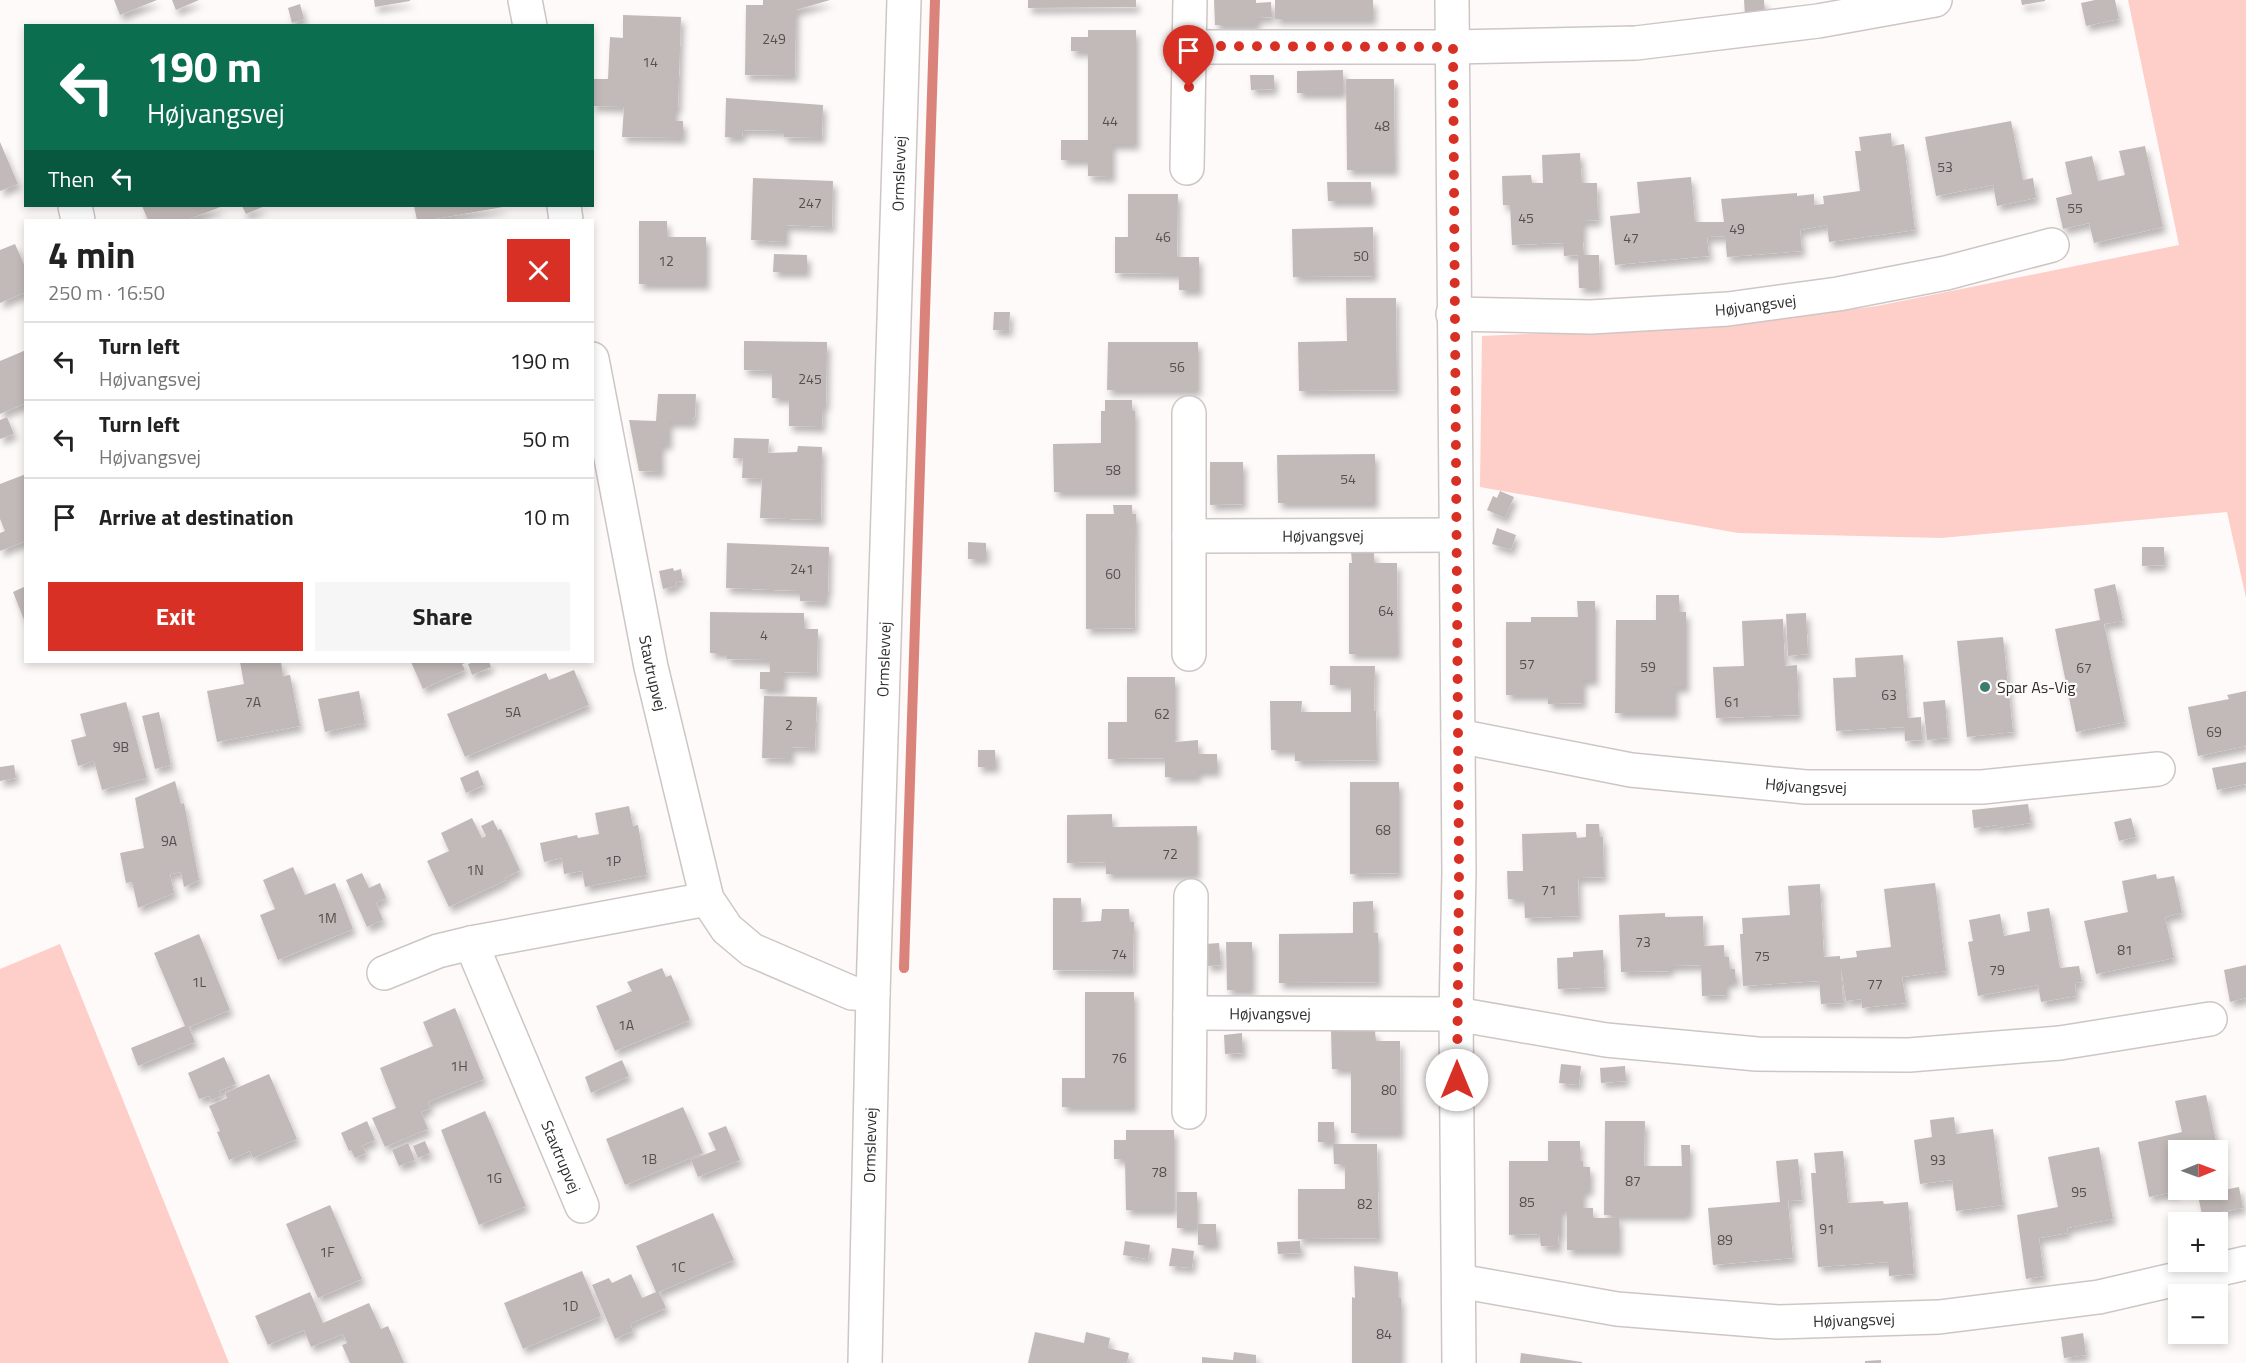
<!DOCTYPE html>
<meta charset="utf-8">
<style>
body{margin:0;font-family:"Titillium Web",sans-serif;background:#f6f6f6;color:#222;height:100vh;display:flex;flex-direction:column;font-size:22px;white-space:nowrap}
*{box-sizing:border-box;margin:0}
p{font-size:20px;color:#767676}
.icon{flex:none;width:33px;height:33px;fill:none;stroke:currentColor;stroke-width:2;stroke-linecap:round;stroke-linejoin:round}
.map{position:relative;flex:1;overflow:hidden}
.details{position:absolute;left:24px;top:219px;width:570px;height:444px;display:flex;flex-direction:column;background:#fff;border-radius:0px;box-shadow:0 3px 9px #0003}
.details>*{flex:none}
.hud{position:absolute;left:24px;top:24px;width:570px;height:183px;border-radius:0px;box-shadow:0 3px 9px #0003;background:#0b6e4f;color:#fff;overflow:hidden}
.needle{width:39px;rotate:89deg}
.fabs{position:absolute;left:2168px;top:1140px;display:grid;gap:12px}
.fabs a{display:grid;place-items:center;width:60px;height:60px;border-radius:0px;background:#fff;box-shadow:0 3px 9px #0003;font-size:30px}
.pin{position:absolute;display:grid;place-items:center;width:51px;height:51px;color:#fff;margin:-62px -26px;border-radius:50% 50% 50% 0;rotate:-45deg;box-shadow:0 0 6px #0007}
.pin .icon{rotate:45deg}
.me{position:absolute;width:66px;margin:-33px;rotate:0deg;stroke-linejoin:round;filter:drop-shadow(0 0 4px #0008)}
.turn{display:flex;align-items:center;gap:21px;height:126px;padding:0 24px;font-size:27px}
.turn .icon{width:78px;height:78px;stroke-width:2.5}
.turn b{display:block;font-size:42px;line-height:51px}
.then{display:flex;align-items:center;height:57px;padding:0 24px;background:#0003;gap:12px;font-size:22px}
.round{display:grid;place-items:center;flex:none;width:63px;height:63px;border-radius:0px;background:#f6f6f6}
.overview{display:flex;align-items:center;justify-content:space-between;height:102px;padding:0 24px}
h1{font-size:36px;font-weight:700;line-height:45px}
.cta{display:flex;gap:12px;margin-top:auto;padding:12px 24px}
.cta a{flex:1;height:69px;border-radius:0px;background:#d93025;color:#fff;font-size:24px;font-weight:700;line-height:69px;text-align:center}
.cta a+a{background:#f6f6f6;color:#222}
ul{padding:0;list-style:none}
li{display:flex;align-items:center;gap:18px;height:78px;padding:0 24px;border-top:2px solid #e0e0e0}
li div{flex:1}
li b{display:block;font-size:22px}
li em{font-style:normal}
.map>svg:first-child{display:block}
</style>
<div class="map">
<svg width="2246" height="1363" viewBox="0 0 2246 1363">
<defs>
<filter id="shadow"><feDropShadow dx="3.5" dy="6" stdDeviation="3" flood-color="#0004"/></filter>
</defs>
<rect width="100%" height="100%" fill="#fefaf9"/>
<path fill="#fecec8" d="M2128,0H2246V598L2227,512L1941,538L1738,533L1480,487L1482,336L1736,325L1877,306L2179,245Z
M60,944L229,1363H0V969Z"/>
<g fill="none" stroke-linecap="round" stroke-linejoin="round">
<path stroke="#d9837a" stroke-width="10" d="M904,968L935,0"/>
</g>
<path fill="#c2bab9" filter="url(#shadow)" d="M114,0H157L120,15Z
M172,0H199L176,10Z
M374,0H410V1L375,7Z
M763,0H830L796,10L795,76L745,75L746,5H763Z
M1028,0H1136V7L1028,8Z
M1214,0H1256V3L1271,2L1272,17L1257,18V25H1215Z
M1275,0H1373V19H1275Z
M1744,0H1764L1765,14L1745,16Z
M2021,0H2045V1L2022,5Z
M2095,0H2115L2119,19L2086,26L2081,3Z
M300,4L304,19L292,23L288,8Z
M623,15L681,17L678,108H675V121H683V138L622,137L624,107L592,106V79H608L610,37L623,38Z
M1088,30H1136V144H1112V177L1088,176V160H1061V140H1088V51H1071V37H1088Z
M1343,70V93H1297V71Z
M1250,75H1274V89L1251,90Z
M1346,79H1394L1395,170H1347Z
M726,98L823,105L822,138L784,137V131L743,130L742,137H725Z
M2011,121L2023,180L2033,178L2036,198L1997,206L1993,185L1936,196L1925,137Z
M1891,133L1892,146L1904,144L1915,230L1829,242L1827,225L1800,230L1802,251L1727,257L1725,236L1707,237L1709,256L1615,265L1610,216L1640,213L1637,182L1691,177L1695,222H1724L1721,199L1797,193V196L1814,194V205L1824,204L1823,196L1860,191L1855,151H1861L1859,137Z
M0,142L18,184L0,191Z
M2145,146L2163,227L2094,243L2089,223L2063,229L2056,198L2072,194L2065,162L2092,156L2098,181L2125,175L2119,151Z
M1580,153L1582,183H1597L1598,220L1583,221V242L1584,255H1599L1600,288H1579L1578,255L1564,256L1563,243L1512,245L1510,205H1503L1502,176L1531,175L1532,183H1543L1542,155Z
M753,178L833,181L832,227L786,225V242L751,240Z
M1327,182H1371L1372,201H1328Z
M1128,194H1178L1177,257H1199V290H1179V274L1115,273V237H1128Z
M142,206H223L187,220H148Z
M242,206H265L246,214Z
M414,206H503V207L429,220H417Z
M639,221H667V237H706V284H639Z
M1373,227L1374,276L1293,277L1292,229Z
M15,244L26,269V292L0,303V250Z
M774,254L807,255V272H773Z
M1346,298H1396L1397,390L1299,391L1298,342L1347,341Z
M994,312H1010L1009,331L993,330Z
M744,341L827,342L826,405H823L822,427L789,426V398H772V371L744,370Z
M1108,342H1198V390H1107Z
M26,350V403L0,414V361Z
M658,394H696L695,418L693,417L694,422H669V444H661V472L639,471L629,420L656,421Z
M1105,400H1132V411H1135V492H1054L1053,444L1101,443V411H1105Z
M7,417L14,434L0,439V420Z
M734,438L769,439L768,453L797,452L798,446L822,447L821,520L760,518L762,479L742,478L743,458H733Z
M1375,454V503H1278L1277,455Z
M1210,462H1243V504L1210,505Z
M26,474V541L0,551V533L5,531L0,519V484Z
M1500,491L1514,497L1505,518L1487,510L1493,496L1497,498Z
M1113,505H1132V514H1136L1135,628L1086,629V514H1114Z
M1497,528L1516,535L1511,550L1492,544Z
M968,542L986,543V559H968Z
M727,543L829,547L828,592H826V602L800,601V591L726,588Z
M2142,547H2164V565L2142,566Z
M1351,552H1374V563H1397L1398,654H1349V563H1352Z
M673,568L674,571L681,569L683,581L676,582L677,586L663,589L659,571Z
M2115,584L2123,621L2104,624L2125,722L2076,732L2055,629L2100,620L2094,589Z
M26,586V622H25L13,592Z
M1656,595H1679V612H1686V687H1675V713H1615L1616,620H1656Z
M1577,601H1595V680H1583V703L1548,704V695H1506V622H1531V617H1578Z
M710,612L804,613V629H818L817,673L783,672V689H760V672H770L769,660L727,659V653H710Z
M1806,613L1808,654L1788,656L1786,614Z
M1783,619L1785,666L1797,665L1799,715L1716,718L1713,667L1744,666L1742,621Z
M2003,637L2013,732L1967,737L1957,641Z
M1903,655L1908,718L1921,717L1922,740L1905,741L1904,727L1836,731L1833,678L1856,677L1855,658Z
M240,662H281L283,676L290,675L300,726L217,742L207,691L244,684Z
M411,662H469L462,664L465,670L423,689Z
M474,662H489L491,667L472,675L468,664Z
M1330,666H1375L1374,711H1376L1377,760L1295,761V750H1271L1270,701H1302L1301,712H1351V685H1330Z
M574,670L589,705L465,757L447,714L546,673L549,680Z
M1127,677H1175V742L1198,740V754H1217V771H1198V777H1165V758L1108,759V722H1127Z
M359,691L365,723L325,732L318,699Z
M2246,691V746L2198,756L2188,707L2229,699L2227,695Z
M764,696L817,697L815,748L791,747V759L762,758Z
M1945,700L1948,738L1927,740L1923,702Z
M126,702L147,778L102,790L94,761L78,766L71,740L86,736L80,714Z
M159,712L171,765L155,769L142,716Z
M978,750H995L996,767H978Z
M2246,762V784L2217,790L2212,768Z
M14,765L16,778L0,781V767Z
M478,770L484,785L466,793L460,778Z
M175,781L181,804L184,803L199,880L184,887L181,872L170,874L174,893L138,908L132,882L126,883L120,853L144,848L135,798Z
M1350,782H1399V873L1350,874Z
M2028,804L2031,823L1997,828V825L1974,828L1972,810Z
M629,806L633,826L638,825L647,875L585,887L582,871L564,874L562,858L544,862L540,843L577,835L578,838L599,834L595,813Z
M1112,814V827L1197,826V874H1106V862L1067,863V815Z
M472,818L482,838L486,836L481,826L493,820L498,830L501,829L520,870L505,878L506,880L449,907L427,861L449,851L441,833Z
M2131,818L2136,837L2119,841L2114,822Z
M1586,824H1599L1600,837H1603L1604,877L1578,878L1579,916L1525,918L1524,899H1508L1507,871H1523L1522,834L1576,832L1577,838L1586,837Z
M293,867L305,895L335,883L353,929L278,960L260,915L275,909L263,880Z
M362,873L369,888L380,883L386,898L376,903L383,920L367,927L346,880Z
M2156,874L2157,879L2174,876L2182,913L2165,917L2174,958L2096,974L2084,921L2128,912L2122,881Z
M1935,883L1946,971L1902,977L1906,1003L1862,1008L1861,999L1846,1001L1841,968L1843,1003L1821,1004L1819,981L1743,986L1740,934H1743L1742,918L1790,915L1788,886L1820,884L1824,957L1840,956V959L1857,957L1856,951L1891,947L1884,889Z
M1053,898H1081V922L1101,921L1102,909H1129L1130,922H1134L1133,971L1053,970Z
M1373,901V933H1378V982L1279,983V934L1353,933V902Z
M2049,908L2060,968L2079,966L2082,982L2075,983L2076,996L2041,1002L2038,985L1978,996L1968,942L1973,941L1969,920L2000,914L2004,936L2030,931L2027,912Z
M1665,913V917L1703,916L1704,946L1724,945V957H1729L1730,969H1735L1736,982H1726V995L1702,996L1701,965L1670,966V971L1621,972L1619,915Z
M199,934L230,1010L189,1027L195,1042L138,1066L131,1048L185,1026L154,953Z
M1226,942H1252V990H1227Z
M1219,943L1221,965L1207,966L1205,944Z
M1603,950L1605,987L1558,989L1557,958L1573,957V952Z
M2246,965V998L2230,1002L2224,970Z
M662,968L666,977L671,975L690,1020L615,1051L596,1006L632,991L627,982Z
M1085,992H1134V1107H1062V1078H1085Z
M455,1008L484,1079L428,1102L430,1108L421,1112L428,1129L385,1147L372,1118L396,1108L380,1068L433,1046L423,1022Z
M1331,1031H1375L1376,1041H1400L1401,1133H1351V1069H1332Z
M1242,1033L1243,1053L1225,1054L1224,1035Z
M224,1057L236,1084L219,1091L221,1096L211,1100L209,1096L199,1099L188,1073Z
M622,1060L629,1076L591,1093L585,1077Z
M1561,1064L1581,1066L1579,1085L1559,1083Z
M1625,1066L1626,1081L1601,1083L1600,1068Z
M269,1074L297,1139L253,1158L250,1151L229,1160L217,1132L220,1131L209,1106L227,1098L225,1093Z
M2206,1095L2218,1150H2178V1191L2149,1197L2138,1142L2182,1132L2175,1101Z
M683,1107L703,1153L625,1185L606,1139Z
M485,1111L526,1206L479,1225L441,1130Z
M1954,1117L1956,1134L1993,1129L2003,1205L1956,1211L1952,1180L1920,1184L1914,1140L1932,1137L1930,1120Z
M367,1121L375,1140L362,1146L366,1153L355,1158L351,1150L349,1151L341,1133Z
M1605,1121H1645L1644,1166H1682L1681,1145H1690V1212H1686V1215H1604Z
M1318,1122H1334V1142H1318Z
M726,1126L740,1160L698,1177L691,1160L716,1150L708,1133Z
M1126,1130H1174V1210H1126L1125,1159H1114V1140H1126Z
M425,1141L430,1153L418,1158L413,1146Z
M1548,1141H1580V1161H1583V1167H1590V1190H1583V1208H1593V1218H1619V1250H1567V1209H1561V1235H1558L1559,1247L1541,1246L1539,1234L1509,1235V1161H1548Z
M408,1143L415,1160L399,1166L392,1150Z
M1333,1144H1377L1379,1238L1298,1239V1189H1345V1164H1334Z
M2099,1147L2113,1219L2067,1228L2068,1233L2039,1238L2044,1276L2026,1279L2017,1215L2058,1207L2048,1157Z
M1843,1151L1848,1203L1883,1201L1884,1204L1908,1202L1914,1274L1889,1276L1888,1262L1818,1267L1811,1173H1816L1814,1153Z
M2217,1151L2224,1182L2217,1183Z
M1798,1159L1802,1200L1788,1201L1793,1258L1713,1265L1708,1208L1780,1202L1776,1161Z
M2239,1187L2243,1208L2202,1215L2198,1195Z
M1177,1192H1197V1228H1177Z
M330,1205L362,1279L318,1298L286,1224Z
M713,1213L734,1260L659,1292L666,1308L630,1324L633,1331L615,1339L592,1285L609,1278L612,1283L631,1274L642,1298L656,1292L636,1246Z
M1198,1224H1216L1217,1245H1198Z
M1125,1241L1150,1245L1148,1259L1123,1255Z
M1300,1241L1301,1253L1278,1254L1277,1242Z
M1172,1248L1194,1251L1192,1268L1169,1266Z
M1354,1266L1398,1272V1298H1401V1363H1352V1297L1355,1298Z
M582,1271L601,1316L523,1349L504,1303Z
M310,1292L323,1323L369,1303L381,1329L388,1326L404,1363H350L342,1345L347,1343L343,1334L311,1347L304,1330L268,1345L255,1316Z
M1035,1332L1084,1343L1086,1332L1110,1338L1108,1348L1129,1353L1127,1363H1028Z
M2083,1333L2086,1355L2064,1358L2061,1337Z
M1234,1352L1256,1355V1363H1202V1357L1233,1360Z
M1521,1353L1582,1362V1363H1520Z
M1881,1360V1363H1865V1361Z"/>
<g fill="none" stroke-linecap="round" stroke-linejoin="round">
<defs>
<g id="street">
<path d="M525,0L530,26"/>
<path d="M1452,0L1459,872L1456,1014L1459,1363"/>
<path d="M1190,47H1453L1636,43L1818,21L1935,0"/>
<path d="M1187,168L1190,0"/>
<path d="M75,206L78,220"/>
<path d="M564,206L566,220"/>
<path id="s1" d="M1453,314L1591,317L1728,309L1838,294L1946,273L2052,245"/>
<path id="s2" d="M592,359L651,667L707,899L727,929L752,950L852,993L873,994"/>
<path d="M1189,413V654"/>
<path id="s3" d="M1189,536L1456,535"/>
<path id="s4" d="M1458,736L1631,770L1806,787H1982L2158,769"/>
<path id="s5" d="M471,943L582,1206"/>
<path d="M384,973L438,951L471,943L707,899"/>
<path id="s6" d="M1190,1013L1456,1014L1606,1040L1757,1054L1909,1055L2060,1043L2210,1019"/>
<path d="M1189,1112L1191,896"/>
<path id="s7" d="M1459,1281L1617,1309L1778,1322L1939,1317L2099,1297L2246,1263"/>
</g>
<g id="secondary">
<path id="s8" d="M865,1363L873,994L904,0"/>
</g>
</defs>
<use href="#street" stroke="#cec6c5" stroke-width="36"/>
<use href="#secondary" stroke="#cec6c5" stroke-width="36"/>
<use href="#street" stroke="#fff" stroke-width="33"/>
<use href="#secondary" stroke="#fff" stroke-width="33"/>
</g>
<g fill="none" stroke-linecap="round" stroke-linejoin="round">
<path stroke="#d93025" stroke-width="10" stroke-dasharray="0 18" d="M1189,87L1190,46L1453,47L1459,872L1457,1080"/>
</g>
<circle fill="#397c6d" stroke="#fefaf9" stroke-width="2" cx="1985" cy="687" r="6"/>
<g text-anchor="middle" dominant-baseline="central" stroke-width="4.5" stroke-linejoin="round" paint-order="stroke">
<g font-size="14" fill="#54504f">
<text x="774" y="38">249</text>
<text x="650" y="61">14</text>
<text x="1110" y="120">44</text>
<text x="1382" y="125">48</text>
<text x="1945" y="166">53</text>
<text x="810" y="202">247</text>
<text x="2075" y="207">55</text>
<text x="1526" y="217">45</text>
<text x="1737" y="228">49</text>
<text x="1163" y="236">46</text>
<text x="1631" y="237">47</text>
<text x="1361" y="255">50</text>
<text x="666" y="260">12</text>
<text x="1177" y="366">56</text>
<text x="810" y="378">245</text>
<text x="1113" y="469">58</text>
<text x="1348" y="478">54</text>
<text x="802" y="568">241</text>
<text x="1113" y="573">60</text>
<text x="1386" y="610">64</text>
<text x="764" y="634">4</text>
<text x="1527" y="663">57</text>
<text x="1648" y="666">59</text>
<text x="2084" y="667">67</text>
<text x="1889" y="694">63</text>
<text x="253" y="701">7A</text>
<text x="1732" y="701">61</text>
<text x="513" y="711">5A</text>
<text x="1162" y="713">62</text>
<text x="789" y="724">2</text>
<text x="2214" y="731">69</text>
<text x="121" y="746">9B</text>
<text x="1383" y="829">68</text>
<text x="169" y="840">9A</text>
<text x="1170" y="853">72</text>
<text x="613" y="860">1P</text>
<text x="475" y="869">1N</text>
<text x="1549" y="889">71</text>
<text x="327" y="917">1M</text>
<text x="1643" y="941">73</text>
<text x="2125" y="949">81</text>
<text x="1119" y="953">74</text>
<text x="1762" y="955">75</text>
<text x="1997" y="969">79</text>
<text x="199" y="981">1L</text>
<text x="1875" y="983">77</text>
<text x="626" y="1024">1A</text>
<text x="1119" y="1057">76</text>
<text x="459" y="1065">1H</text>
<text x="1389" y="1089">80</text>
<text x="649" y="1158">1B</text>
<text x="1938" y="1159">93</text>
<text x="1159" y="1171">78</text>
<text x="494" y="1177">1G</text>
<text x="1633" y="1180">87</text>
<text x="2079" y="1191">95</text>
<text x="1527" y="1201">85</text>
<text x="1365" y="1203">82</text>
<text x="1827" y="1228">91</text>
<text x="1725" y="1239">89</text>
<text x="327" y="1251">1F</text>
<text x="678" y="1266">1C</text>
<text x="570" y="1305">1D</text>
<text x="1384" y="1333">84</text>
</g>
<g font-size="16" fill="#2f2c2c" stroke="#fefaf9">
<text stroke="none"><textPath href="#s8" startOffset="1190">Ormslevvej</textPath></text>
<text stroke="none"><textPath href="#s1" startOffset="303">Højvangsvej</textPath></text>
<text stroke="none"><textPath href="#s3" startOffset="134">Højvangsvej</textPath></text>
<text stroke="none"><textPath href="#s8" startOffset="704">Ormslevvej</textPath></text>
<text stroke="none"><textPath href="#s2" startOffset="320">Stavtrupvej</textPath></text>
<text stroke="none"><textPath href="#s4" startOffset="352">Højvangsvej</textPath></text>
<text stroke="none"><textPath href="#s6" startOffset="80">Højvangsvej</textPath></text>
<text stroke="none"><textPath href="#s8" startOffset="218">Ormslevvej</textPath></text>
<text stroke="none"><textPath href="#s5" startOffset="232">Stavtrupvej</textPath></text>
<text stroke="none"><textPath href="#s7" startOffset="398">Højvangsvej</textPath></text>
</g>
<g font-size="16" fill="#2f2c2c" stroke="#fefaf9" text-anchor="start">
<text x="1997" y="687">Spar As-Vig</text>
</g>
</g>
</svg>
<div class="fabs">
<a><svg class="needle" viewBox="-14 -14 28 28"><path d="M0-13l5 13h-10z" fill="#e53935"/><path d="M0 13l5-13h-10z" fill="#767676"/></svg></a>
<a>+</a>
<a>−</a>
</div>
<div class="pin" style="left:1189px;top:87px;background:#d93025"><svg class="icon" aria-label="arrive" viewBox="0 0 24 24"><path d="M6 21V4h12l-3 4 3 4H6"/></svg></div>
<svg class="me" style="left:1457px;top:1080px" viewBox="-20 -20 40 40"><circle r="19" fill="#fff"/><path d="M0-13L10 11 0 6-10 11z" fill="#d93025"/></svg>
<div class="hud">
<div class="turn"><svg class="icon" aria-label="left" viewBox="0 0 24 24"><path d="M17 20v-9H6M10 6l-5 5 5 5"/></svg><div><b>190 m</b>Højvangsvej</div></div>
<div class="then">Then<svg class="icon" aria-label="left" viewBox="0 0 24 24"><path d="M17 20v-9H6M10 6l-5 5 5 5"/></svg></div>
</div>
<section class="details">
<div class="overview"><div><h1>4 min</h1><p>250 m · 16:50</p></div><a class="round" style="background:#d93025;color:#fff"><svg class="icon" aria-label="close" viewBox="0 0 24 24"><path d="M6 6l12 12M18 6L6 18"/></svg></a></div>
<ul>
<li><svg class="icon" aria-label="left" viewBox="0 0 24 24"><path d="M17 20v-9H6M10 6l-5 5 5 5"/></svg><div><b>Turn left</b><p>Højvangsvej</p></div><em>190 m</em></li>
<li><svg class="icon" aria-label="left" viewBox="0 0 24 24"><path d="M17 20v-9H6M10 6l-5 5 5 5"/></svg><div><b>Turn left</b><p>Højvangsvej</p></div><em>50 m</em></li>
<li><svg class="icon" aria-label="arrive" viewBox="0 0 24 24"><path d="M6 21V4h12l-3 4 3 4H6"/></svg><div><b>Arrive at destination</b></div><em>10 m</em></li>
</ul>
<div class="cta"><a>Exit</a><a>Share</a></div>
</section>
</div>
